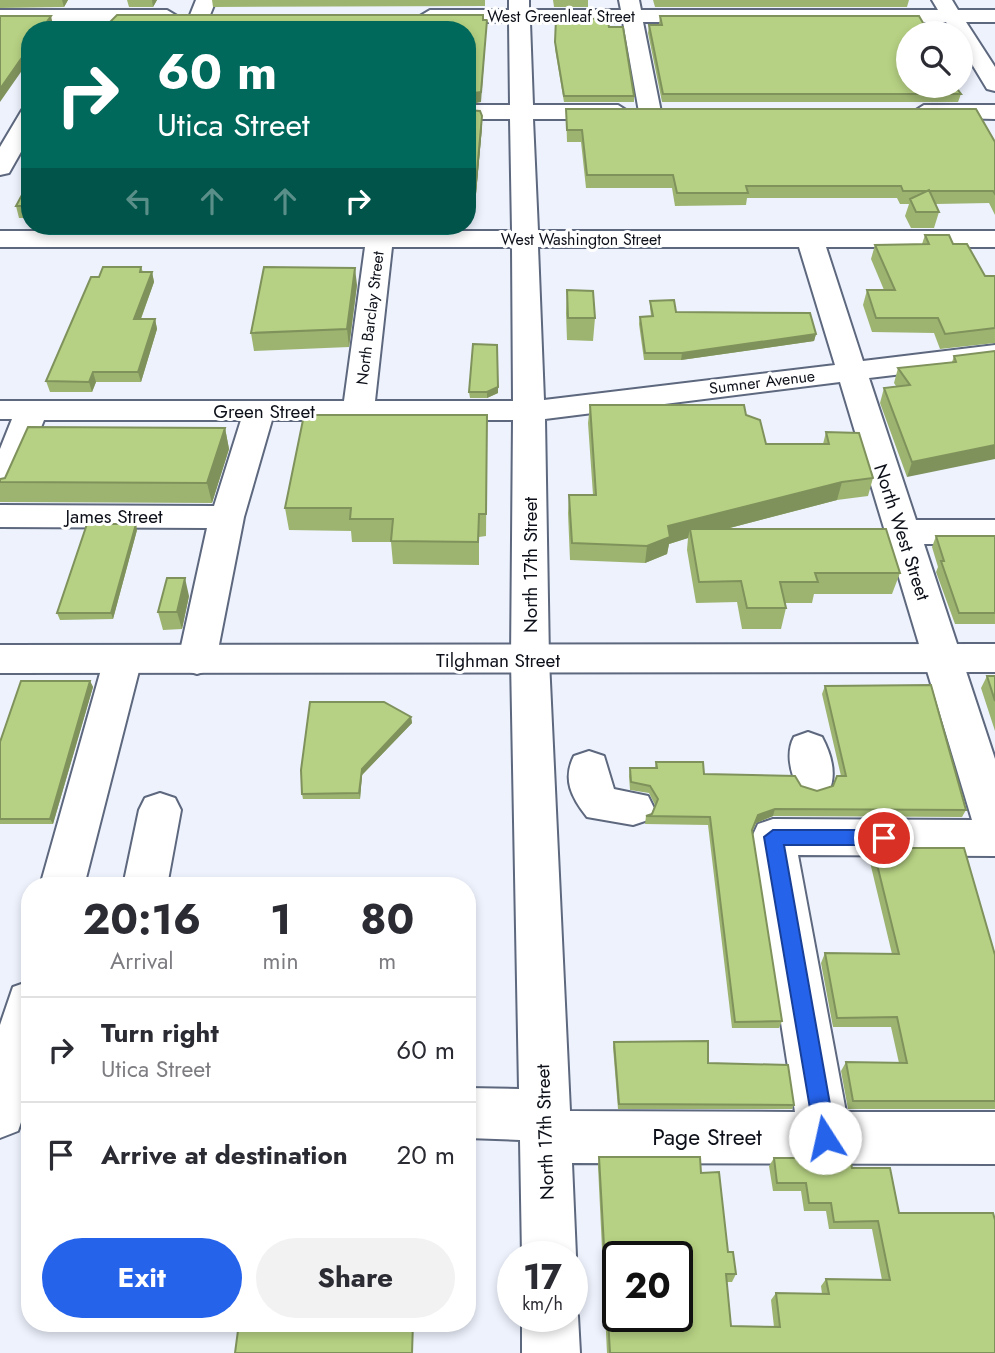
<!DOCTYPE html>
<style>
body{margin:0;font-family:Jost,sans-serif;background:#f2f2f3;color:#2b2b33;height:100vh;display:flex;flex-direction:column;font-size:26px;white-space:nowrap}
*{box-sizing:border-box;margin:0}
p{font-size:23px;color:#7c7c81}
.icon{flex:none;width:38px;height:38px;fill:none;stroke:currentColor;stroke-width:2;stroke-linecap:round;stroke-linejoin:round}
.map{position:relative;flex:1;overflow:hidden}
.panel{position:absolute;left:21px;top:877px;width:455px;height:455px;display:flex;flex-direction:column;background:#fff;border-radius:28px;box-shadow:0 4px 10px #0003}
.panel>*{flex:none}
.guide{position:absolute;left:21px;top:21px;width:455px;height:214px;border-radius:28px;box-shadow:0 4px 10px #0003;background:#00695c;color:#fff;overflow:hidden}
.tools{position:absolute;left:896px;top:21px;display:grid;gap:14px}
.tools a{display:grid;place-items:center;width:77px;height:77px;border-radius:50%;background:#fff;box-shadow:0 4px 10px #0003;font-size:35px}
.speed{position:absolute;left:497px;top:1241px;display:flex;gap:14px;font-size:35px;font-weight:700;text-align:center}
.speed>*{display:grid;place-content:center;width:91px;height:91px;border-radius:50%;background:#fff;box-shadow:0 4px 10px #0003;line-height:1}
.speed small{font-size:18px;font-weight:400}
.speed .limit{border:4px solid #111;border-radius:10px;background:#fff;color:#111}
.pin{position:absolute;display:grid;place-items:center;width:60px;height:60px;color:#fff;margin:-30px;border:4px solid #fff;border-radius:50%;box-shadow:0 2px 7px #0007}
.me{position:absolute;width:77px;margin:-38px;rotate:350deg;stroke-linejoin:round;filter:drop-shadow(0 0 5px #0008)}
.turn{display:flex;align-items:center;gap:24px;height:147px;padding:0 21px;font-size:32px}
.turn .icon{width:91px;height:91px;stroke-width:2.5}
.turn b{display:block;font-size:49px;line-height:60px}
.lanes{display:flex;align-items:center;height:66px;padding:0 21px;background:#0003;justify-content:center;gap:35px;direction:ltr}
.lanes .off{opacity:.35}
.eta{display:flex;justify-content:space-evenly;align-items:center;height:119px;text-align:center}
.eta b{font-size:42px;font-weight:700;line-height:49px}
.primary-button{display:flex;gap:14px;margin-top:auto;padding:14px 21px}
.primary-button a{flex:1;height:80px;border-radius:42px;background:#2563eb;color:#fff;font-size:28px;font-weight:700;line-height:80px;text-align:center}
.primary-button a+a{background:#f2f2f3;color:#2b2b33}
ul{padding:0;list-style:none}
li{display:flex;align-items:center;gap:21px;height:105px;padding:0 21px;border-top:2px solid #e1e1e2}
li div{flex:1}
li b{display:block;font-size:26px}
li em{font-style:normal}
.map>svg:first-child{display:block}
</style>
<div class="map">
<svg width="995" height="1353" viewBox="0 0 995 1353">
<rect width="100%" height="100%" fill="#edf2fd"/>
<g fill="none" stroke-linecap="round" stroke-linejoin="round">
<defs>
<path id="minor" d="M196,0H216L204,30H184Z
M509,0H529V10H621L619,0H639L641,10H938L932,0H952L958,10H995V22H966L995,67V91L987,89L961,46V33H953L946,22H643L661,112L650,119L639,112L623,22H530L533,105H618L629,112L618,119H533L538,231H995V247H826L863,361L995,345V363L869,378L916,520H995V544H924L995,759V856L798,855L846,1112H995V1164L572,1163L576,1256L572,1266V1256H522L520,1140L467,1138V1088L519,1089L511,660L513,420H272L244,517L216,660L210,670L197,674L184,670L178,660L207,528L0,527V505L214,506L241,420H44L17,488L12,496L0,499V449L12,419H0V401H344L365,247H0V231H367L368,226H394L393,231H512L510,119H467V105H510L509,22H430L420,16L430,10H509ZM392,247H512L513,401H375ZM538,247H799L835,365L544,400ZM840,382L972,820L773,819L758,824L752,837L795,1112L570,1111L549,660L545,419Z
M0,10H167L177,16L167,22H0Z
M924,105H995V119L916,117L913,112Z
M30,108V136L9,173L0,175V147L22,110Z
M123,645L136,649L142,659L84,886H40L104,659L110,649Z
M808,732L822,737C831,754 837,774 829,791L814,796L799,791C791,774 785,754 794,737Z
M589,751L604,756L614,789L648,796L654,808L648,820L633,825L587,817C572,798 562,780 574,756Z
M160,793L175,798L181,810L167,886H123L139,810L145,798Z
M30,981V1096L18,1131L0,1138V1025L13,987Z
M572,1302L578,1316L580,1353H522V1316H572Z"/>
<path id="major" d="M995,644V672L0,673V645Z"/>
</defs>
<use href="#minor" stroke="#5d687e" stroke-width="4"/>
<use href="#major" stroke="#5d687e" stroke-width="4"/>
<use href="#minor" fill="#fff" fill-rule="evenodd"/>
<use href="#major" fill="#fff" fill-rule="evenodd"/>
</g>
<path fill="#9db471" d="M0,0H68L64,7L0,8Z
M127,0H157L153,7H129Z
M212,0H485V6L213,7Z
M553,0H588V7H554Z
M653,0H909L907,7H655Z
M660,16L908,33L961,94L958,102H662L648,33L649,25H659Z
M556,18L609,27L634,96V102H564L555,49Z
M566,109L995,142V215L989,203L936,204L939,212L934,228H911L905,216L909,204H900L897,198H747L746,205L675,206L672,188H586L581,142H567Z
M467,110L482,116V127L474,216H467Z
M30,180V218H19L16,206Z
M925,235L953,244L985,276H995V343L940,349L934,333L872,332L863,305L867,290H884L871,259L875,245L922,244Z
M141,267L143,272H152L154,282L141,319H155L157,329L141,382H96L92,392H50L46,381L99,277Z
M357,285L349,347L254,351L251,333Z
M567,290L595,318L593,341L567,340L566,313Z
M650,301L676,312L816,334L814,341L681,360H644L639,324L640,317L651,316L650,307Z
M995,351L907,477L880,403L884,388L896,386L894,383L898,368L952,362L954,356Z
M469,392L498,393L487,398H470Z
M590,405L746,415L766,444H823L826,432L873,478L868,496L837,500L726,529L900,573L892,594H814L812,603H785L786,608L781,629H742L737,602L696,603L687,550L688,538L669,544L667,554L645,563L570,560L568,513L569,495H593L588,423Z
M487,415L486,536L479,537V565L393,564L391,542H352L351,531L289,530L285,508Z
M225,428L229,449L212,503L0,502V479Z
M137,530L113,619L60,620L57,613Z
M936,536H995V624H955L936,572L938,567L932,547Z
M189,596L182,629L163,630L158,612Z
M987,676H995V731L981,688Z
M90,681L93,687L53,824H0V742Z
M825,686L966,810L962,817L773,816L756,823L752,832L782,1021L779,1028H732L708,825L645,824L646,816L652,814L655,805L649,793L630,790L629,776L630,768H655L656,762L704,774L801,786L817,791L833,786L841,776L822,694Z
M411,717L412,723L362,775L360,799H303L302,794Z
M873,848L995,955V1109H848L841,1071L846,1062L899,1063L891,1027H833L821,963L825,953L892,954L869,858Z
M614,1042L794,1105L792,1109H618L613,1047Z
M599,1157L701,1173L736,1274L732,1282H727L731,1326L774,1327L771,1300L776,1293L822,1294L821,1286L826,1279L882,1280L872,1229H829L826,1211H804L801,1191H773L769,1166L774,1158L852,1168L899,1213L995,1353H607L598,1166Z"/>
<path fill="#7f925c" d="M62,0H68L64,7Z
M152,0H157L153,7Z
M51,16L53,25L49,30H41Z
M487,20L481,102L467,105V94Z
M30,46V59L0,102V89Z
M482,116V127L474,216V205Z
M355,268L357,285L349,347L347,329Z
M152,272L154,282L137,329L134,319Z
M155,319L157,329L141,382L138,372Z
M816,334L814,341L681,360L682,353Z
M93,372L96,382L92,392L89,382Z
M498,387V393L487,398V392Z
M225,428L229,449L212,503L207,483Z
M995,445V459L907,477L912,462Z
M842,482L837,500L691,538L690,529L688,538L669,544L667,554L645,563L647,546L668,526Z
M136,524L137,530L113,619L111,613Z
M185,578L189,596L182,629L177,612Z
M90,681L93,687L53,824L50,819Z
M411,717L412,723L362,775L360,799L359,793L362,769Z
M775,809L773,816L756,823L749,837L758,815Z"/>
<path fill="#b6d183" stroke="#7f925c" stroke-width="2" fill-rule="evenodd" d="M117,15H483V20H487L481,92L467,94V30H104L106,26Z
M0,16H51L41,30H30V46L0,89Z
M660,16H919L929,33H908V86H955L961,94H663L649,25H662Z
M556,18H591L608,22L609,27H623L634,96H564L555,42Z
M566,109H976L995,142V194L993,191H903L901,186H746L748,193H677L673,175H587L582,130H567Z
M467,110L480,111L482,116L474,205H467Z
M30,180V206H16Z
M929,190L939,212H916L910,199Z
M925,235H949L953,244H967L985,276H995V328L945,334L938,318H876L867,290H895L875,245L929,244Z
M103,267H141L140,272H152L134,319H155L138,372H93L89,382L46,381L91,277H99Z
M264,267L355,268L347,329L251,333Z
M567,290L593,291L595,318H568Z
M674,300L676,312L810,313L816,334L682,353H645L640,317L653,316L650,301Z
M473,344L497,345L498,387L487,392H469Z
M995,351V445L912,462L884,388L910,385L898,368L956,362L954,356Z
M590,405H744L746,415L760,420L766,444H829L826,432L859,433L873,478L842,482L668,526L670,537L647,546L572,543L569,495H596Z
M304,415H487L486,514H479L478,542L391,541L393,519H350L351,508H285Z
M28,427L225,428L207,483L0,482V479L5,478Z
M87,524H136L111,613H57Z
M690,529H886L900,573H815L818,582H780L786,608H747L741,581L699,582Z
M936,536H995V613H959L941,561H944Z
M167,578H185L177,612H158Z
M987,676H995V701Z
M21,681H90L50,819H0V742Z
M931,685L966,810L775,809L758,815L752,830L782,1021L735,1022L710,817L646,816L652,814L658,799L650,786L631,782L630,768H657L656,762H703L704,774L795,776L801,786L817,791L833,786L837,776H846L825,686Z
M310,702H384L411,717L362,769L359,793L302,794L301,770Z
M873,848H964L995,955V1101H853L846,1062L907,1063L897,1017L837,1018L825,953L899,954Z
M257,885L341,886H257Z
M708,1041V1063L788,1065L794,1105L619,1104L614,1042Z
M599,1157H700L701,1173L719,1172L728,1252H733L736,1274H726L731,1326L780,1327L776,1293L829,1294L826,1279L890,1280L878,1221L834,1222L831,1203H809L806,1183H777L774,1158H850L852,1168H890L899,1213H993L995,1220V1353H610ZM618,1256H677V1316H618Z
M239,1323H413L412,1353H235Z"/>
<path fill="#2563eb" stroke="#184099" stroke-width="2" d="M773,830H884L893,838L884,845H784L836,1138L833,1145L825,1148L818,1145L815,1138L764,837Z"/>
<g text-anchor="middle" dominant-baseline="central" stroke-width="6" stroke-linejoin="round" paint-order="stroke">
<g font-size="16" fill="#0d1019" stroke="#fff">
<text x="561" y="16">West Greenleaf Street</text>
<text x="581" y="239">West Washington Street</text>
<text transform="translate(370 318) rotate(-83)">North Barclay Street</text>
<text transform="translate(762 382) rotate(-7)">Sumner Avenue</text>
</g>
<g font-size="19" fill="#0d1019" stroke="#fff">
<text x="264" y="411">Green Street</text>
<text x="114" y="516">James Street</text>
<text transform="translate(902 532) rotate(72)">North West Street</text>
<text transform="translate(530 565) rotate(-90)">North 17th Street</text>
<text x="498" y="660">Tilghman Street</text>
<text transform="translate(545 1132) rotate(-92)">North 17th Street</text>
</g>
<g font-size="23" fill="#0d1019" stroke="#fff">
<text x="707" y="1137">Page Street</text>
</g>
</g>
</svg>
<div class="tools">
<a><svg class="icon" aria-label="search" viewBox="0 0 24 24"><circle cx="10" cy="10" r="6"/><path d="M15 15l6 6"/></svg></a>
</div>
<div class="speed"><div>17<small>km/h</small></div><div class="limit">20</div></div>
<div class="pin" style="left:884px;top:838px;background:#d93025"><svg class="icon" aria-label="arrive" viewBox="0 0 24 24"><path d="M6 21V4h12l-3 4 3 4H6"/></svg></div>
<svg class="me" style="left:825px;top:1138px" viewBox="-20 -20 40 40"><circle r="19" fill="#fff"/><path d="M0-13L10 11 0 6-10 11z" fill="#2563eb"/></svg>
<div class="guide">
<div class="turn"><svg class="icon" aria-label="right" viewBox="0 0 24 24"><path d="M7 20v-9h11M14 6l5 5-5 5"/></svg><div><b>60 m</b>Utica Street</div></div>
<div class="lanes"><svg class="icon off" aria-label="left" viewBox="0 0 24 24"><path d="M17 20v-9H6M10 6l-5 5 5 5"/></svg><svg class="icon off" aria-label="ahead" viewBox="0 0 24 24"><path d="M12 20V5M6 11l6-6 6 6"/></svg><svg class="icon off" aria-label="ahead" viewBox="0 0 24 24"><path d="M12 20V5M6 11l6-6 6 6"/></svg><svg class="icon" aria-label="right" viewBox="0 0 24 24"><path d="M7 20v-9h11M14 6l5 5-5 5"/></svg></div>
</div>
<section class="panel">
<div class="eta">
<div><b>20:16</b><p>Arrival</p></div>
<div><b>1</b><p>min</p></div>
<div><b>80</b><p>m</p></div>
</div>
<ul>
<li><svg class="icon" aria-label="right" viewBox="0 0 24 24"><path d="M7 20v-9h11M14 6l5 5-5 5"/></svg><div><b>Turn right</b><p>Utica Street</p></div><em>60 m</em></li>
<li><svg class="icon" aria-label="arrive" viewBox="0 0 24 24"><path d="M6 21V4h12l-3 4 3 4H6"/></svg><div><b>Arrive at destination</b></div><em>20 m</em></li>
</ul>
<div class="primary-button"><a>Exit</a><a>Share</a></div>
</section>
</div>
